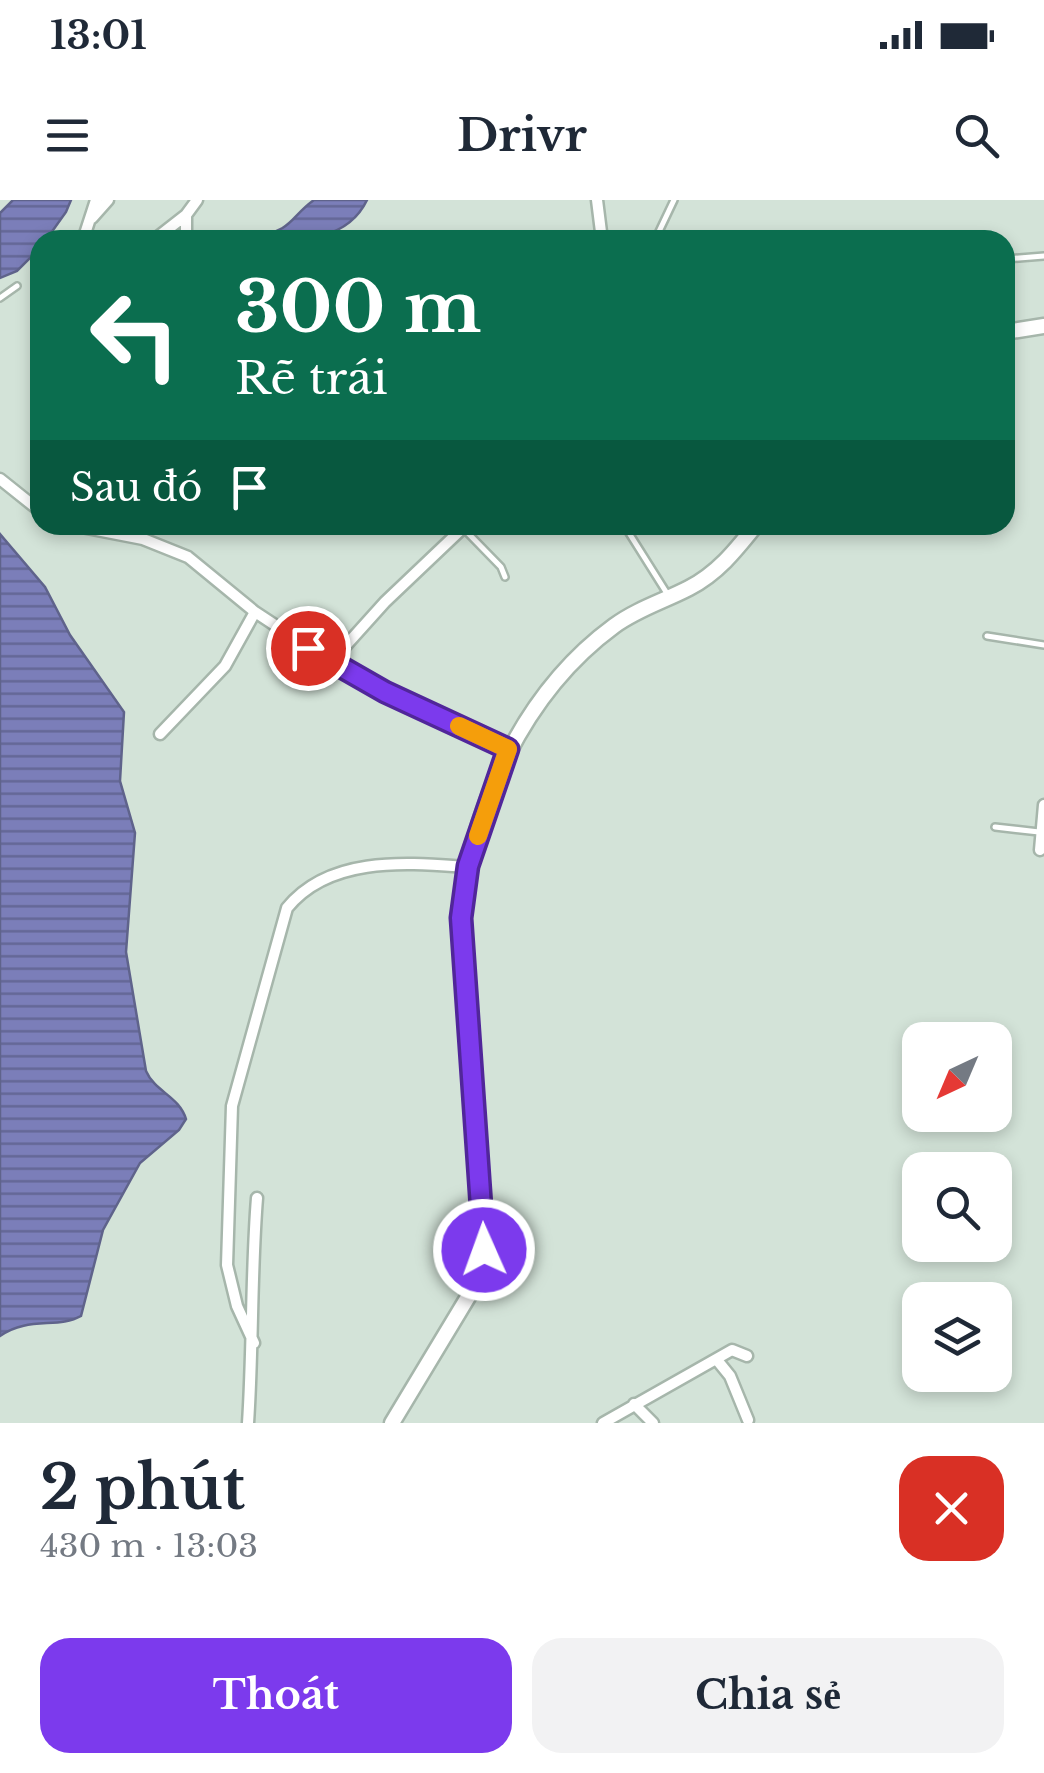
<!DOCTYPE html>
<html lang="vi">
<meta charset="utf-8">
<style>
body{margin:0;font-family:"Libre Baskerville",serif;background:#f2f2f3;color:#1f2937;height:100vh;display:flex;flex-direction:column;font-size:38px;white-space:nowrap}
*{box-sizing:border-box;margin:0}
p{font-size:32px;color:#747a83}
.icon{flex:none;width:55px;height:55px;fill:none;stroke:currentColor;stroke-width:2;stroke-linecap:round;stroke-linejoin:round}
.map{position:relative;height:1223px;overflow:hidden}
.panel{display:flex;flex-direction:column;background:#fff;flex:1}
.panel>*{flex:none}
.guide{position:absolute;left:30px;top:30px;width:985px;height:305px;border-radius:30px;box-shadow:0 5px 15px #0003;background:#0b6e4f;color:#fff;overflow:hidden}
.needle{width:65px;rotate:224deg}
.tools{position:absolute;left:902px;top:822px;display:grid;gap:20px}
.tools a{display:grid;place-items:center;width:110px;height:110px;border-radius:20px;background:#fff;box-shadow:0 5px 15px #0003;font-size:50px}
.pin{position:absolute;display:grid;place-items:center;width:85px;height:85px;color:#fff;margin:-42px;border:5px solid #fff;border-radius:50%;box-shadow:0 2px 10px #0007}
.me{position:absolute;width:110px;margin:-55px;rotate:358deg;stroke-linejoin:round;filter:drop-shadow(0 0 8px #0008)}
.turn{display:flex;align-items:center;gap:35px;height:210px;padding:0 40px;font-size:45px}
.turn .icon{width:130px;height:130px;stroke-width:2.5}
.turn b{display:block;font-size:70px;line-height:85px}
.then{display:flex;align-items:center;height:95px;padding:0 40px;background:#0003;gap:20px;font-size:38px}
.round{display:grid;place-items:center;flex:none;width:105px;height:105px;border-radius:30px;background:#f2f2f3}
.head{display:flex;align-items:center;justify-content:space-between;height:170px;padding:0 40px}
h1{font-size:60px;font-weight:700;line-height:75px}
.button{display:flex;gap:20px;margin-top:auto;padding:20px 40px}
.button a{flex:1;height:115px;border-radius:30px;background:#7c3aed;color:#fff;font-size:40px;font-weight:700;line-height:115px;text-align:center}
.button a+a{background:#f2f2f3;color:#1f2937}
.status{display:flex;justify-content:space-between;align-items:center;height:70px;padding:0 50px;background:#fff;direction:ltr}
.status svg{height:28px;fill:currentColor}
header{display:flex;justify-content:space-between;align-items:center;height:130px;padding:0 40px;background:#fff;font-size:45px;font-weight:700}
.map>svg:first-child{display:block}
</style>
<div class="status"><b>13:01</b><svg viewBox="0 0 49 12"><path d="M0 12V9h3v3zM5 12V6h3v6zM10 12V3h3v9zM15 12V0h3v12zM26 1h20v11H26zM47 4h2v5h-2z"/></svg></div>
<header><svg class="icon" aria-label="menu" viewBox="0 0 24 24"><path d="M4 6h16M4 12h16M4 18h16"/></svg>Drivr<svg class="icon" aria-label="search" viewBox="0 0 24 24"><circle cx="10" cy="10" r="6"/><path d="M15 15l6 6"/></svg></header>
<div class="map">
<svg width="1044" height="1223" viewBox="0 0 1044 1223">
<defs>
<pattern id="water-rules" width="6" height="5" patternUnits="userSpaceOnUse" patternTransform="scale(2.5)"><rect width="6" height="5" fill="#7b7eb9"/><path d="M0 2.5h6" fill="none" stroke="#646796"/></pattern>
</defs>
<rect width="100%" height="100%" fill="#d3e3d8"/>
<path fill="url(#water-rules)" stroke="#5f638b" stroke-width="2.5" d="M13,0H71L66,12L46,40H40V48L17,71L0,78V13Z
M314,0H367C346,44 295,40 254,40L258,34C291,33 291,16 314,0Z
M0,334L45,387L70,435L124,512L120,581L135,633L126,752L146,871C155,892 179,896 186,919L179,930L140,963L103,1030L81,1116C58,1129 28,1116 0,1136Z"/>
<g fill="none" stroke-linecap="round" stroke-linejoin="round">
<defs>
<path id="lane" d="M655,40L674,0
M1005,59L1044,56
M0,98L17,86
M624,325L668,395
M463,328L501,367L505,377
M987,436L1044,445
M995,627L1039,632"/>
<path id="street" d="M597,0L602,40
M92,18L108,0
M83,40L96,0
M154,40L186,15L197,0
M186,40V15
M0,279L40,311
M71,325L143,339L188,357L255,412L331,462L385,493L508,549
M331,462L385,402L466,325
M160,534L225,466L255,412
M1040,650L1044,605
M254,1143L237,1106L227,1065L232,906L287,708C330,655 408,663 468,667
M717,1160L730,1176L748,1220
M634,1204L653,1223
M248,1223C253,1148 251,1073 257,998
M603,1223L732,1150L747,1156"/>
<path id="secondary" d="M1005,132L1044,126
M392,1223L468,1097L484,1050L461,718C470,608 524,492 614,426C637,409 664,401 689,388C718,373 736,350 756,325"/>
</defs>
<use href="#lane" stroke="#a6b6ab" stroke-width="10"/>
<use href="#street" stroke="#a6b6ab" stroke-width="15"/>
<use href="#secondary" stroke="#a6b6ab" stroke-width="19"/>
<use href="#lane" stroke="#fff" stroke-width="5"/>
<use href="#street" stroke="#fff" stroke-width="10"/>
<use href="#secondary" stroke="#fff" stroke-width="14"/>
</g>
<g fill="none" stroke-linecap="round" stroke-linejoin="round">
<defs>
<path id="route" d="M308,448L385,492L508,549L468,666L461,718L484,1050"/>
</defs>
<use href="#route" stroke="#51269a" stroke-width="25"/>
<use href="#route" stroke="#7c3aed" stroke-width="18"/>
<path stroke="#f59e0b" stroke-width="18" d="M459,526L508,549L478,636"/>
</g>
</svg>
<div class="tools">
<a><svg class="needle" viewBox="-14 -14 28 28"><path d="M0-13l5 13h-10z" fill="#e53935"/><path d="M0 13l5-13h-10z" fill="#747a83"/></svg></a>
<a><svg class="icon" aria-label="search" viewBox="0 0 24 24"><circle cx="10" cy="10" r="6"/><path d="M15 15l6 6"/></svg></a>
<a><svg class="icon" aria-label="layers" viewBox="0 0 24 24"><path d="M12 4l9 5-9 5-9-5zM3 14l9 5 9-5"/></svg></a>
</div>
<div class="pin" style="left:308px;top:448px;background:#d93025"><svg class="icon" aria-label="arrive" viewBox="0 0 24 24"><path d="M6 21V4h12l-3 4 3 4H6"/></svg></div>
<svg class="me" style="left:484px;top:1050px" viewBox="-20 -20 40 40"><circle r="17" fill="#7c3aed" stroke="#fff" stroke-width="3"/><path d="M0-11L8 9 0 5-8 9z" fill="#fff"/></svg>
<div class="guide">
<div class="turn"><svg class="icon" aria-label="left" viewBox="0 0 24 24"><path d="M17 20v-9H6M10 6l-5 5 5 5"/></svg><div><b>300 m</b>Rẽ trái</div></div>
<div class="then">Sau đó<svg class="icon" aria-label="arrive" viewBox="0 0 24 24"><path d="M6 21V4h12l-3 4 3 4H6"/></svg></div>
</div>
</div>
<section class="panel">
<div class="head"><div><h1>2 phút</h1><p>430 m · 13:03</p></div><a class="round" style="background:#d93025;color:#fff"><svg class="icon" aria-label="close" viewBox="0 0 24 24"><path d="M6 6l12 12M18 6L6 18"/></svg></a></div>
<div class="button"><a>Thoát</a><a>Chia sẻ</a></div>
</section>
